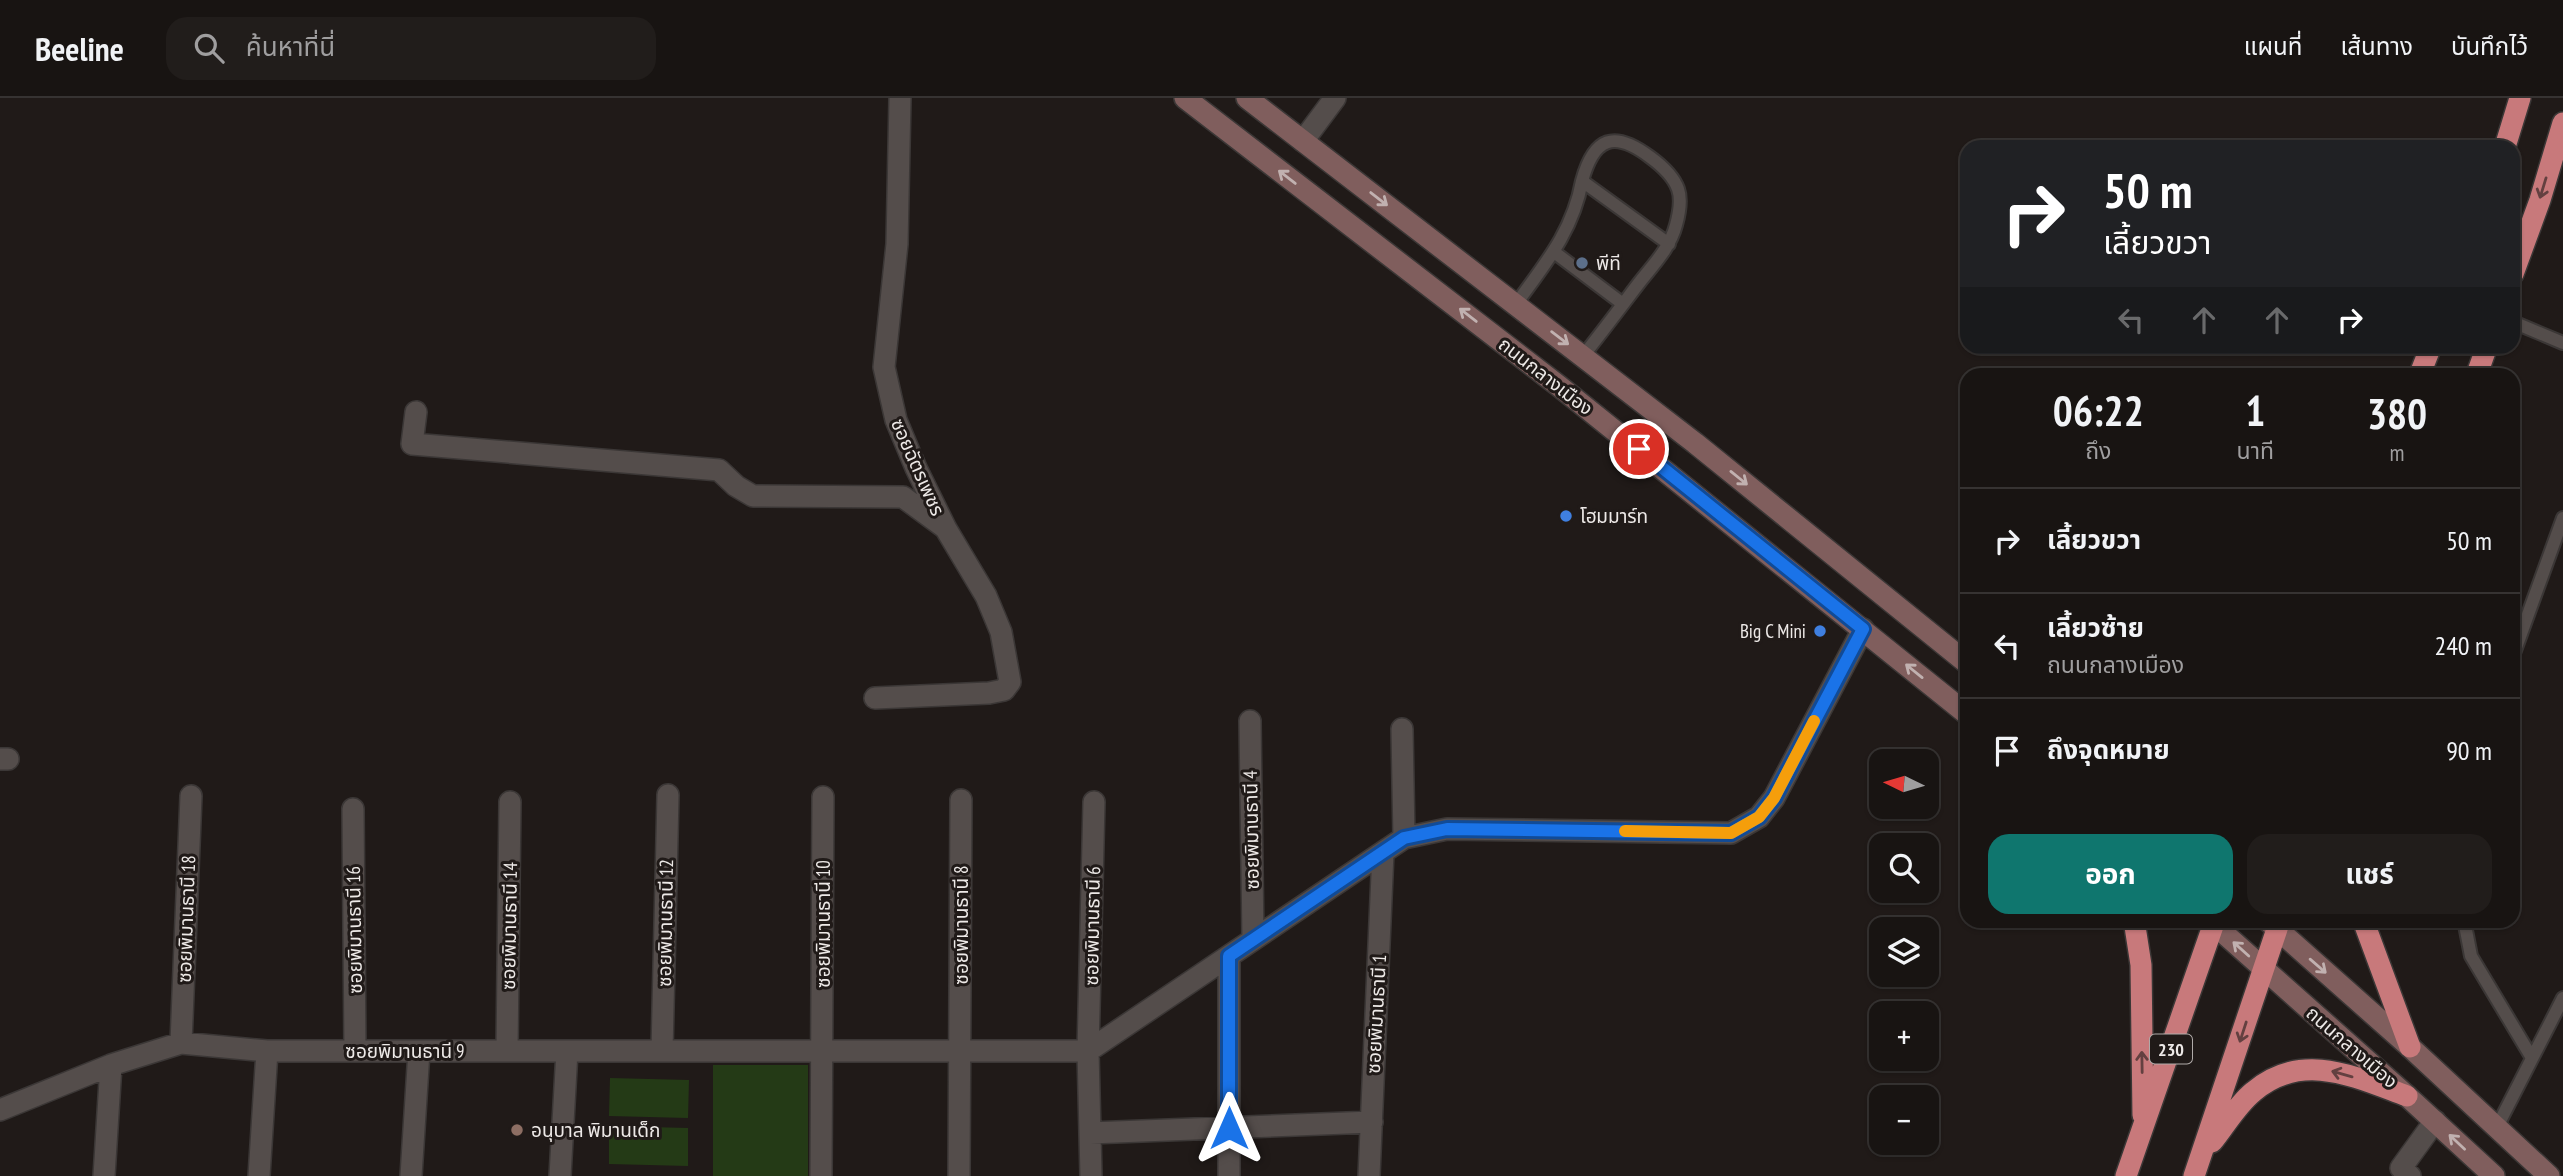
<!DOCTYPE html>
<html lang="th">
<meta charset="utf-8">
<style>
body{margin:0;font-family:"PT Sans Narrow","Noto Sans Thai",sans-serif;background:#211d1b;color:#f1f3f6;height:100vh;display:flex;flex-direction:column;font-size:26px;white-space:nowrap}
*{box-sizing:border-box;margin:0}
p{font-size:23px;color:#9f9e9f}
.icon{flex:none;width:38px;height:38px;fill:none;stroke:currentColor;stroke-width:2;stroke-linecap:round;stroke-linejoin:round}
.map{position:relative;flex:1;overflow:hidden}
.side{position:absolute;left:1960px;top:270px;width:560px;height:560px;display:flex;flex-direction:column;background:#181412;border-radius:21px;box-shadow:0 2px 5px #0004,0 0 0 2px #363332}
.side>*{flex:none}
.hud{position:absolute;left:1960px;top:42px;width:560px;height:214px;border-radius:21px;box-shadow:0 2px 5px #0004,0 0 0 2px #363332;background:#202124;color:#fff;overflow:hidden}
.needle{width:46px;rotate:275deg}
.tools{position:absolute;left:1869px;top:651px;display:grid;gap:14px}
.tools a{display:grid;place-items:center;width:70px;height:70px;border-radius:14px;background:#181412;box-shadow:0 2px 5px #0004,0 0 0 2px #363332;font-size:35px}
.pin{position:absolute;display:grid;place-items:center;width:60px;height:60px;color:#fff;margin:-30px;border:4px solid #fff;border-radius:50%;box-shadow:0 2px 7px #0007}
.me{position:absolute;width:77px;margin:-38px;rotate:0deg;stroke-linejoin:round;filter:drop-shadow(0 0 5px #0008)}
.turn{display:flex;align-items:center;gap:24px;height:147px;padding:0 28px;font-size:32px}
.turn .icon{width:91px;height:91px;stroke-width:2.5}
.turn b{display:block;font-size:49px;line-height:60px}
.lanes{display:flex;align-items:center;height:66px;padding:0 28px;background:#0003;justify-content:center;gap:35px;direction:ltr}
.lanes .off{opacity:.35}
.eta{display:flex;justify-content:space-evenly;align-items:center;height:119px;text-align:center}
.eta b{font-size:42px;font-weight:700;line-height:49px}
.cta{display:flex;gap:14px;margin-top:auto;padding:14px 28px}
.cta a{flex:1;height:80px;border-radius:21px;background:#0f766e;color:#fff;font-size:28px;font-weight:700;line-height:80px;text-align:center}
.cta a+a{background:#211d1b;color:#f1f3f6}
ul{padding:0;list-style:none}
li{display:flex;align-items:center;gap:21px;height:105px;padding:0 28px;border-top:2px solid #363332}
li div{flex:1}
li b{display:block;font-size:26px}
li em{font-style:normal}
header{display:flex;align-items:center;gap:42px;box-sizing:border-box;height:98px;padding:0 35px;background:#181412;border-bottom:2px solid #363332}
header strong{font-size:33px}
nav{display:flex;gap:38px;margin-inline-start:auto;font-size:24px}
.search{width:490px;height:63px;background:#211d1b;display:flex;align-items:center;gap:18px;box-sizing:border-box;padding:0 24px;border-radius:21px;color:#9f9e9f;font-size:26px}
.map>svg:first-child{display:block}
</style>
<header>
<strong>Beeline</strong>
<div class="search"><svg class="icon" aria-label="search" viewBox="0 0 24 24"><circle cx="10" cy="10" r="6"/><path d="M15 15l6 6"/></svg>ค้นหาที่นี่</div>
<nav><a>แผนที่</a><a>เส้นทาง</a><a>บันทึกไว้</a></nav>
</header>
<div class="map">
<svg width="2563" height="1078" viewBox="0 0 2563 1078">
<rect width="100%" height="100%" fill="#201a18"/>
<path fill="#243a16" d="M713,967H808V1078H713Z
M610,980L689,982L688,1020L609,1018Z
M609,1028L688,1030V1068L609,1066Z"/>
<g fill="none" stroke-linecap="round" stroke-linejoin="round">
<defs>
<path id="service" d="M1582,83C1594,39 1614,32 1650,59C1661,67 1673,77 1678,91C1682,102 1679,116 1676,127C1670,150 1653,167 1639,185C1620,210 1602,234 1583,258
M1554,154L1623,206
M1516,206C1545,166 1573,133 1582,83L1669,146
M2513,224L2563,245
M2513,558L2563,420
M2464,822L2471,858L2532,960
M2497,1029L2563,900"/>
<path id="minor" d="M1303,43L1335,0
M416,314L412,346L719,372L736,388L753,398L903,399L944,429
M875,600L989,595L1004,592L1010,584L1001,534L986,498L946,431L916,370L896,322L884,269L897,146L900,0
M1250,623L1253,842
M1402,631L1404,740
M0,661H8
M353,711L355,953
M181,945L191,698
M507,952L510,704
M662,953L668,697
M0,1012L111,967L181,945L267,953H1088L1404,740L1447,731L1731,735L1759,719L1774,700L1863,531
M1090,1035L1372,1024
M104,1078L111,967
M259,1078L267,953
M411,1078L419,953
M560,1078L567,953
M821,1078L823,699
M959,1078L961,702
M1091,1078L1088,953L1094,704
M1229,1078V858
M1369,1078L1383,754
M2410,1078L2401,1070L2435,1023"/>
<path id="secondary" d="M1185,0L1559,288L1967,616
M1247,0L1695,345L1967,565
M2209,822L2407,998L2494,1078
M2267,822L2410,949L2549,1078"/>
<path id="trunk" d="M2505,49L2520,0
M2513,176L2540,102L2563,25
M2420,276L2431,248
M2477,276L2487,248
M2134,822L2141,867L2143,1017
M2363,822L2410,949
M2212,1044C2225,1028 2237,1007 2253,994C2302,952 2355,979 2407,998
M2126,1078L2215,822
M2194,1078L2280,822"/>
</defs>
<use href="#service" stroke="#3b3736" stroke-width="16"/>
<use href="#minor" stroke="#3b3736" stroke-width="24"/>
<use href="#secondary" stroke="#3b3736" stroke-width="24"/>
<use href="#trunk" stroke="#3b3736" stroke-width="24"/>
<use href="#service" stroke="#544d4b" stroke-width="12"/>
<use href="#minor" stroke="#544d4b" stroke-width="21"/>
<use href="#secondary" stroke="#805e5d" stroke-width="21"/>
<use href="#trunk" stroke="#c8797b" stroke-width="21"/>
</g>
<defs><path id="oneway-shaft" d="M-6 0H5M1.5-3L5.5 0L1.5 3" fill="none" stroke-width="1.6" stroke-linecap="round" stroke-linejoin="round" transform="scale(1.75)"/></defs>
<g stroke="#c1b1b0">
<use href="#oneway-shaft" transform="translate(1287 79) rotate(-142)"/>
<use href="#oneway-shaft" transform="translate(1379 101) rotate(38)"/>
<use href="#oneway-shaft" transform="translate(1468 217) rotate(-142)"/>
<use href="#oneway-shaft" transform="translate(1560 240) rotate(37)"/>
<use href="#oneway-shaft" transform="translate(1739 380) rotate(39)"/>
<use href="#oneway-shaft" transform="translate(1914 573) rotate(-141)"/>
<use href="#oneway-shaft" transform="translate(2241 851) rotate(-138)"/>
<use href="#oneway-shaft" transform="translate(2318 868) rotate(41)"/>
<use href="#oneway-shaft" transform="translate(2457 1044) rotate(-137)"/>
</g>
<g stroke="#634040">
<use href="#oneway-shaft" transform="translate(2543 90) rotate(107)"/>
<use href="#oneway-shaft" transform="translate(2243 934) rotate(108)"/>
<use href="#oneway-shaft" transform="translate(2142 964) rotate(-91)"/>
<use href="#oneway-shaft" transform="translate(2342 976) rotate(-164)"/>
</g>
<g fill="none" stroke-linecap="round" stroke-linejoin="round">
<defs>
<path id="route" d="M1229,1030V858L1404,740L1447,731L1731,735L1759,719L1774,700L1863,531L1639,351"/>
</defs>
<use href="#route" stroke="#114b97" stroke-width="18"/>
<use href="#route" stroke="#1a73e8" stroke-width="12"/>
<path stroke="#f59e0b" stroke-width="12" d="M1625,733L1731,735L1759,719L1774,700L1814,623"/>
</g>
<circle fill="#5c6f8a" stroke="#201a18" stroke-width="2.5" cx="1582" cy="165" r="7"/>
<g fill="#3f7fe0" stroke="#201a18" stroke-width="2.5">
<circle cx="1566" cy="418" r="7"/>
<circle cx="1820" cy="533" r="7"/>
</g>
<circle fill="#8d6e63" stroke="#201a18" stroke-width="2.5" cx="517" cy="1032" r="7"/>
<g text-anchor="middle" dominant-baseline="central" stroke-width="6" stroke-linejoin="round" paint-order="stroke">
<rect fill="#201a18" stroke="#b0aba9" stroke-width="2" x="2150" y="936.5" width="42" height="29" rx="5"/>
<g font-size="18" font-weight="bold" fill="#ede9e7">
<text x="2171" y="951">230</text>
</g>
<g font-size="19" fill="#ede9e7" stroke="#201a18" text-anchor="start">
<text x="1596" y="165">พีที</text>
<text x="1580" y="418">โฮมมาร์ท</text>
<text x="1806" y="533" text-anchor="end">Big C Mini</text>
<text x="531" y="1032">อนุบาล พิมานเด็ก</text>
</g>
<g font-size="19" fill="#ede9e7" stroke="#201a18">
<text transform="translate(1546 278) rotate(38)">ถนนกลางเมือง</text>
<text transform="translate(918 369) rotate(66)">ซอยฉัตรเพชร</text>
<text transform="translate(1251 732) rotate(-91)">ซอยพิมานธานี 4</text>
<text transform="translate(186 821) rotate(-88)">ซอยพิมานธานี 18</text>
<text transform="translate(665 825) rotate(-89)">ซอยพิมานธานี 12</text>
<text transform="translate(823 826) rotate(-90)">ซอยพิมานธานี 10</text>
<text transform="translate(961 827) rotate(-90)">ซอยพิมานธานี 8</text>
<text transform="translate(509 828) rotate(-89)">ซอยพิมานธานี 14</text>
<text transform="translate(1092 828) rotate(-89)">ซอยพิมานธานี 6</text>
<text transform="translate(354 832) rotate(-91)">ซอยพิมานธานี 16</text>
<text transform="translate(1376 916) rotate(-87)">ซอยพิมานธานี 1</text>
<text transform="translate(2352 949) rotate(41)">ถนนกลางเมือง</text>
<text x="405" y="953">ซอยพิมานธานี 9</text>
</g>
</g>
</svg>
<div class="tools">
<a><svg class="needle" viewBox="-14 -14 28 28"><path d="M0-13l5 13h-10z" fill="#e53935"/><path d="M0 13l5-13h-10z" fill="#9f9e9f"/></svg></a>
<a><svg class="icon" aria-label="search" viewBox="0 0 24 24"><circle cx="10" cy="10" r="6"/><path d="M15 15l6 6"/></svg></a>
<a><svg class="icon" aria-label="layers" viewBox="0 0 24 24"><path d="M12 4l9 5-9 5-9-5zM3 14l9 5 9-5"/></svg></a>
<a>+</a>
<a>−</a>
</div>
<div class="pin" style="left:1639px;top:351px;background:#d93025"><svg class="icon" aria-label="arrive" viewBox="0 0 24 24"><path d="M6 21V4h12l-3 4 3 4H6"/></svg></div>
<svg class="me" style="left:1229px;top:1030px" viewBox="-20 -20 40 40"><path d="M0-17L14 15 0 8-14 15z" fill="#1a73e8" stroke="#fff" stroke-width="4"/></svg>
<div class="hud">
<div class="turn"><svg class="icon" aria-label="right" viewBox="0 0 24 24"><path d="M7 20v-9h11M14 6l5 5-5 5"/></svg><div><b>50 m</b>เลี้ยวขวา</div></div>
<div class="lanes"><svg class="icon off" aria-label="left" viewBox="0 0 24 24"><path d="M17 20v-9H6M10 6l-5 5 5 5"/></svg><svg class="icon off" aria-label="ahead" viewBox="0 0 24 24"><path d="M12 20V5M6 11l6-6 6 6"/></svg><svg class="icon off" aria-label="ahead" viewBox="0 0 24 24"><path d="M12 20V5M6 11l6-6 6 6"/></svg><svg class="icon" aria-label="right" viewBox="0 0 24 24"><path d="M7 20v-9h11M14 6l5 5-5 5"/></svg></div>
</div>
<section class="side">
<div class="eta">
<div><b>06:22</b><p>ถึง</p></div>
<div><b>1</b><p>นาที</p></div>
<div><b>380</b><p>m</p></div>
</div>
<ul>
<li><svg class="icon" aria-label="right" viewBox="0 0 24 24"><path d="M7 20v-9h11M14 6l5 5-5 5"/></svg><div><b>เลี้ยวขวา</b></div><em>50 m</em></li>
<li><svg class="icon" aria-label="left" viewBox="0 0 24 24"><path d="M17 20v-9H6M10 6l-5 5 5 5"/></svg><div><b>เลี้ยวซ้าย</b><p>ถนนกลางเมือง</p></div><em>240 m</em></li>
<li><svg class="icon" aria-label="arrive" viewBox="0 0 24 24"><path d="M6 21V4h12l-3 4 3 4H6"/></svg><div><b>ถึงจุดหมาย</b></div><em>90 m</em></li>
</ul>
<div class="cta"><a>ออก</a><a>แชร์</a></div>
</section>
</div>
